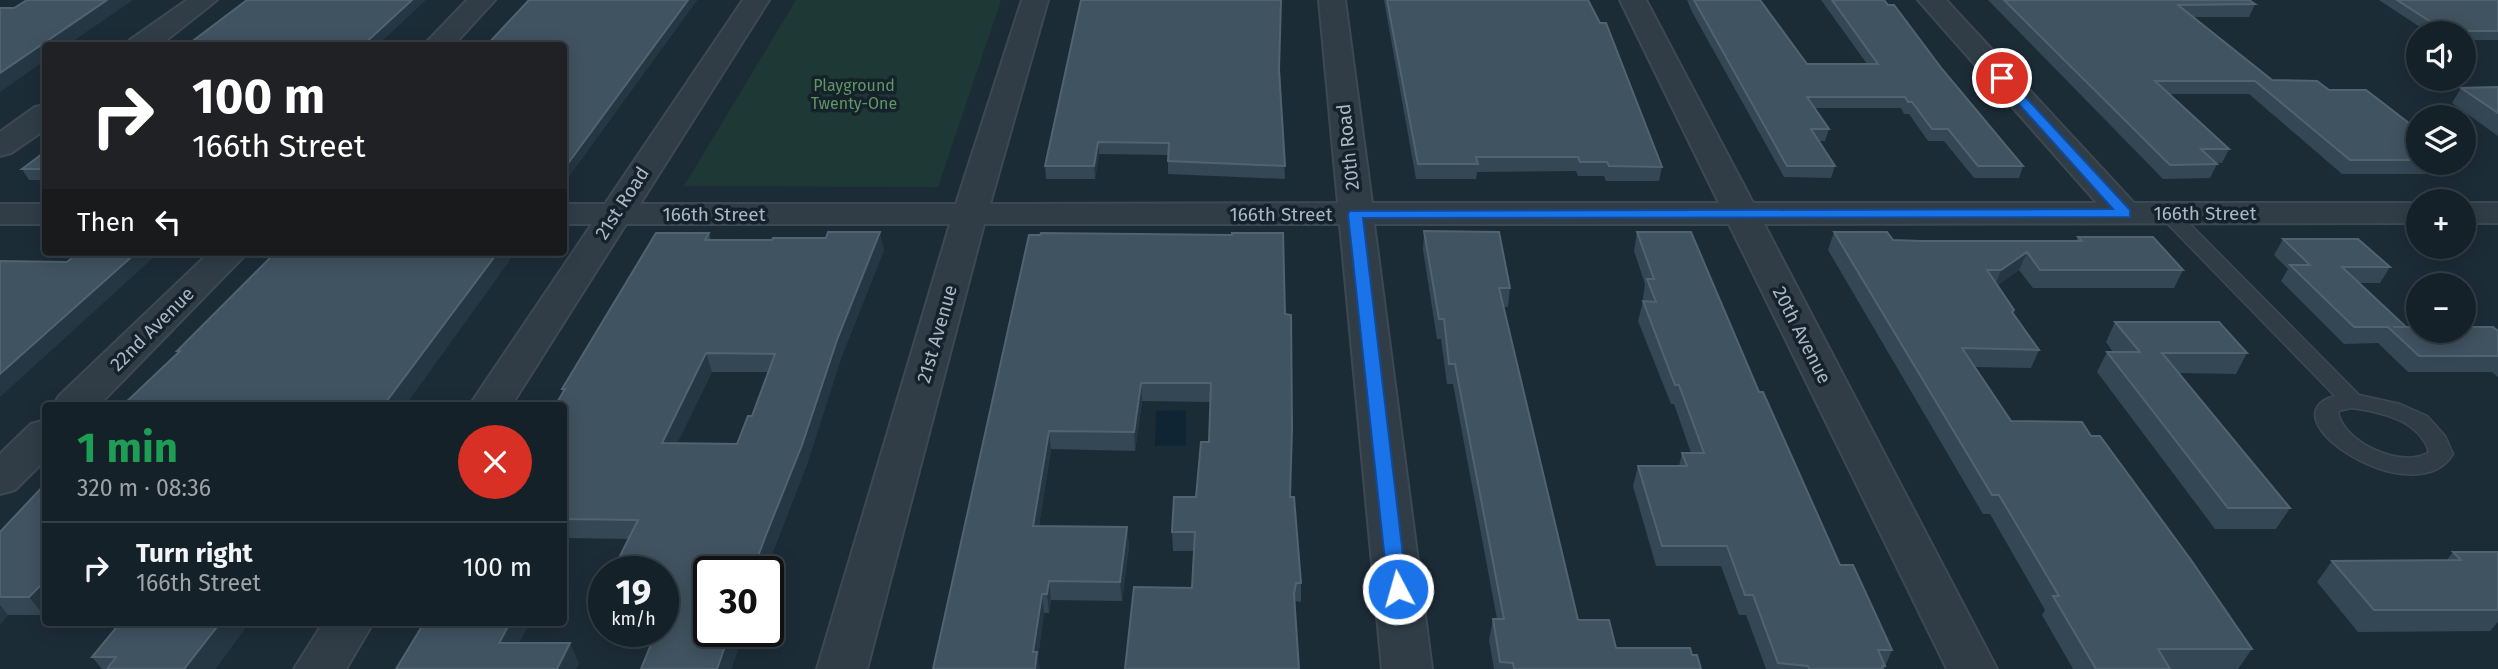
<!DOCTYPE html>
<meta charset="utf-8">
<style>
body{margin:0;font-family:"Fira Sans",sans-serif;background:#222e35;color:#f1f3f6;height:100vh;display:flex;flex-direction:column;font-size:26px;white-space:nowrap}
*{box-sizing:border-box;margin:0}
p{font-size:23px;color:#9da3a8}
.icon{flex:none;width:38px;height:38px;fill:none;stroke:currentColor;stroke-width:2;stroke-linecap:round;stroke-linejoin:round}
.map{position:relative;flex:1;overflow:hidden}
.side{position:absolute;left:42px;top:402px;width:525px;height:224px;display:flex;flex-direction:column;background:#152129;border-radius:7px;box-shadow:0 4px 18px #0003,0 0 0 2px #343e46}
.side>*{flex:none}
.hud{position:absolute;left:42px;top:42px;width:525px;height:214px;border-radius:7px;box-shadow:0 4px 18px #0003,0 0 0 2px #343e46;background:#202124;color:#fff;overflow:hidden}
.buttons{position:absolute;left:2406px;top:21px;display:grid;gap:14px}
.buttons a{display:grid;place-items:center;width:70px;height:70px;border-radius:50%;background:#152129;box-shadow:0 4px 18px #0003,0 0 0 2px #343e46;font-size:35px}
.speed{position:absolute;left:588px;top:556px;display:flex;gap:14px;font-size:35px;font-weight:700;text-align:center}
.speed>*{display:grid;place-content:center;width:91px;height:91px;border-radius:50%;background:#152129;box-shadow:0 4px 18px #0003,0 0 0 2px #343e46;line-height:1}
.speed small{font-size:18px;font-weight:400}
.speed .limit{border:4px solid #111;border-radius:10px;background:#fff;color:#111}
.pin{position:absolute;display:grid;place-items:center;width:60px;height:60px;color:#fff;margin:-30px;border:4px solid #fff;border-radius:50%;box-shadow:0 2px 7px #0007}
.me{position:absolute;width:77px;margin:-38px;rotate:354deg;stroke-linejoin:round;filter:drop-shadow(0 0 5px #0008)}
.turn{display:flex;align-items:center;gap:24px;height:147px;padding:0 35px;font-size:32px}
.turn .icon{width:91px;height:91px;stroke-width:2.5}
.turn b{display:block;font-size:49px;line-height:60px}
.then{display:flex;align-items:center;height:66px;padding:0 35px;background:#0003;gap:14px;font-size:26px}
.round{display:grid;place-items:center;flex:none;width:74px;height:74px;border-radius:37px;background:#222e35}
.summary{display:flex;align-items:center;justify-content:space-between;height:119px;padding:0 35px}
h1{font-size:42px;font-weight:700;line-height:52px;color:#1e9e55}
ul{padding:0;list-style:none}
li{display:flex;align-items:center;gap:21px;height:91px;padding:0 35px;border-top:2px solid #343e46}
li div{flex:1}
li b{display:block;font-size:26px}
li em{font-style:normal}
.map>svg:first-child{display:block}
</style>
<div class="map">
<svg width="2498" height="669" viewBox="0 0 2498 669">
<rect width="100%" height="100%" fill="#1c2c37"/>
<path fill="#1e3836" d="M796,0H1001L938,187L684,186Z"/>
<path fill="#102534" d="M1186,410V446H1155L1156,411Z"/>
<g fill="none" stroke-linecap="round" stroke-linejoin="round">
<defs>
<path id="lane" d="M2168,207L2175,209L2359,395L2400,404L2427,416L2445,436L2453,454C2415,517 2261,416 2335,396L2161,217L2159,213ZM2352,408C2381,412 2419,420 2429,452C2404,470 2341,442 2338,411Z"/>
<path id="street" d="M187,0H217L159,46H126L130,40Z
M467,0H495L453,46H423Z
M743,0H769L640,204H956L1022,0H1048L990,204L1338,203L1319,0H1345L1372,203H1719L1620,0H1646L1753,203H2097L1918,0H1946L2134,203H2418V223L1764,224L1997,669H1947L1729,224H1374L1432,669H1382L1340,224H984L867,669H817L950,224H626L511,406H469L592,224H564V204H605Z
M46,105V129L11,153L0,156V132L35,107Z
M2464,203H2498V223H2464Z
M0,204H46V224H0Z
M210,252H248L98,406H53L59,396Z
M46,420V459L15,490L0,494V454L31,424Z
M323,623H373L346,669H294Z"/>
</defs>
<use href="#lane" stroke="#3c4953" stroke-width="3"/>
<use href="#street" stroke="#3c4953" stroke-width="4"/>
<use href="#lane" fill="#303d47" fill-rule="evenodd"/>
<use href="#street" fill="#303d47" fill-rule="evenodd"/>
</g>
<path fill="#344754" fill-rule="evenodd" d="M529,0H697L569,176H564V46Z
M1081,0L1280,70L1285,179L1168,174V155L1099,154L1095,179H1046L1045,166Z
M1384,0H1588L1662,167L1659,181H1606L1604,176H1578L1576,171L1477,172L1476,179H1416Z
M1687,0H1760L1807,64H1867L1821,0H1884L2023,166L2019,178H1974L1944,141H1928L1909,114H1904L1901,108H1814L1829,129L1825,141H1819L1835,166L1831,178L1784,177L1692,12Z
M1988,0H2249L2255,4L2249,17H2194L2272,80L2329,90L2418,130V163H2438L2431,174H2342L2249,94H2170L2229,149L2222,163H2215L2217,164L2210,178L2163,179Z
M2379,0H2498V40H2464V33H2429Z
M2498,87V136L2452,103L2461,88Z
M46,151V180H29L22,169Z
M1424,231L1510,288L1508,307H1503L1578,620L1616,648L1692,655L1701,669H1494L1489,640L1493,619H1497L1453,384H1447L1441,339H1437L1423,250Z
M1637,232L1759,392L1840,565L1892,650L1884,669H1766L1746,615H1739L1721,566H1656L1633,486L1638,466H1679L1682,453H1691L1674,404H1671L1638,321L1643,301H1644L1643,298L1645,284L1634,251Z
M1834,232L1893,240L1920,241H2076L2078,237L2183,270L2174,288H2033L2019,270L1998,285L2014,310L2013,314L2039,350L2031,368L1975,367L2011,421L2091,436L2252,649L2238,669H2073L2042,615L2045,610L1990,514H1983L1828,250Z
M709,233L711,240L884,250L841,358L807,464L772,554L709,632H744L731,669H641L667,607H663V572L629,539L564,538V406L562,389ZM712,372H768L752,416L737,444L677,443Z
M1029,235L1285,314L1290,497L1301,583V602L1192,588L1194,551H1173L1172,532L1196,497L1209,442L1210,402L1142,401L1135,451L1051,449L1039,526L1127,527L1129,546L1122,601L1051,600L1049,613H1044L1038,657L933,669Z
M2283,239L2390,267L2380,283H2359L2406,327L2498,331V377L2492,372H2408L2378,343L2344,344L2281,281L2288,269L2274,255Z
M2115,322L2247,353L2236,374L2179,373L2290,508L2276,529H2215L2097,372L2107,352H2113L2106,342Z
M46,483V613L44,615H8L0,624V532Z
M2453,552H2498V622L2490,631L2358,632L2317,582L2332,561L2447,560Z
M118,623H249L215,669H102L92,657L120,623Z"/>
<path fill="#253743" d="M107,0H133L66,46H46V60L0,92V73Z
M412,0H426L377,46H362Z
M688,0H697L569,176L566,166Z
M1098,142L1099,154L1095,179L1094,166Z
M880,232L884,250L841,358L807,464L765,572H752L837,340Z
M137,252H151L154,257L0,397V374Z
M498,252H516L405,406H383Z
M2027,252L2019,270L1994,288L2001,270Z
M706,353L712,372L668,462L662,443Z
M1141,383L1142,401L1135,451L1134,432Z
M1049,431L1051,449L1036,545L1033,526Z
M1127,527L1129,546L1122,601L1120,582Z
M46,580V613L44,615L29,597Z
M1049,581L1051,600L1049,613L1047,594Z
M1042,594L1044,613L1038,657L1040,669H1035L1033,652Z
M0,605L8,615L0,624Z
M220,623H249L215,669H184Z
M510,623H530L509,662L499,643Z
M730,632H744L731,669H717Z
M570,643L579,663L576,669H557Z"/>
<path fill="#405360" stroke="#516370" stroke-width="2" fill-rule="evenodd" d="M27,0H107L0,73V8H14Z
M247,0H412L362,46H186Z
M529,0H688L566,166H564V46H486Z
M1081,0H1281L1279,70L1285,166L1168,161L1169,143L1098,142L1094,166H1045Z
M1387,0H1588L1600,23H1606L1662,167L1609,166L1607,162H1580L1578,157H1476L1478,164H1418Z
M1694,0H1760L1807,64H1878L1832,0H1884L1888,5H1894L1942,69L2023,166H1978L1948,129H1932L1912,102H1908L1905,97H1807L1829,129H1811L1835,166H1787Z
M2004,0H2249L2255,4L2178,5L2272,80L2317,81L2329,90H2366L2418,130V140H2413L2418,144V160H2350L2255,81H2155L2229,149H2201L2217,164L2170,165Z
M2397,0H2498V31H2445Z
M2498,87V113L2461,88Z
M46,151V169H22Z
M1424,231L1499,232L1510,288H1499L1578,620H1609L1616,648H1690L1692,655H1697L1701,669H1514L1513,663L1500,662L1493,619H1504L1455,364H1449L1444,319H1439Z
M828,232H880L837,340L802,445L766,535L752,572H709V632H730L717,669H641L656,632H663V615L675,588H663V572H612L638,520L564,519V406H555L565,389H562L656,233H709L705,240H772L773,238H826ZM706,353L775,354L752,416H748L737,444L662,443Z
M1637,232H1691L1759,392H1763L1840,565H1853L1892,650H1878L1885,666H1882L1883,669H1809L1808,666L1778,663L1753,595H1745L1727,546H1662L1638,466H1687L1682,453H1704L1679,385H1675L1643,301L1656,302L1647,279H1654Z
M1834,232H1887L1893,240L1920,241H2082L2078,237H2153L2183,270H2040L2027,252L2001,270H1987L2014,310L2012,312L2039,350L1962,348L2011,421L2082,422L2091,436H2100L2191,560L2252,649H2158L2170,669H2096L2053,596H2059L1999,495H1992Z
M1041,233L1232,235V233H1283L1285,314L1291,315L1292,428L1290,497H1294L1301,583H1296L1294,594L1299,669H1125L1134,587L1192,588L1195,532H1172L1174,497H1196L1201,442H1209L1211,383H1141L1134,432L1049,431L1033,526L1127,527L1120,582L1049,581L1047,594H1042L1033,652H1037L1035,669H933L1029,235H1040Z
M2283,239H2358L2390,267H2342L2406,327H2393H2418V331H2464V327H2493L2498,331V356H2419L2388,327H2354L2290,265H2310Z
M79,252H137L0,374V261L67,262Z
M276,252L434,254L436,252H498L383,406H122L180,351H177Z
M2115,322H2219L2247,353H2162L2290,508H2228L2107,352H2140Z
M46,483V580L29,597H0V532Z
M2453,552H2498V610H2374L2332,561L2461,560Z
M120,623H220L184,669H107L116,657H92Z
M424,623H510L499,643H570L557,669H396Z"/>
<path fill="#1a73e8" stroke="#114b97" stroke-width="2" d="M2002,75L2006,76L2130,210V217L1363,218L1407,589L1404,595L1398,597L1391,595L1388,589L1348,214L1350,211L2113,209L1998,81L1996,78Z"/>
<g text-anchor="middle" dominant-baseline="central" stroke-width="7" stroke-linejoin="round" paint-order="stroke">
<g font-size="16" fill="#609663" stroke="#16222b">
<text x="854" y="85">Playground<tspan x="854" dy="18">Twenty-One</tspan></text>
</g>
<g font-size="19" fill="#a9b8c5" stroke="#16222b">
<text transform="translate(1348 147) rotate(-96)">20th Road</text>
<text transform="translate(622 203) rotate(-57)">21st Road</text>
<text x="2205" y="213">166th Street</text>
<text x="714" y="214">166th Street</text>
<text x="1281" y="214">166th Street</text>
<text transform="translate(152 329) rotate(-45)">22nd Avenue</text>
<text transform="translate(937 334) rotate(-74)">21st Avenue</text>
<text transform="translate(1802 335) rotate(63)">20th Avenue</text>
</g>
</g>
</svg>
<div class="buttons">
<a><svg class="icon" aria-label="sound" viewBox="0 0 24 24"><path d="M4 9h4l5-4v14l-5-4H4zM17 9q2 3 0 6"/></svg></a>
<a><svg class="icon" aria-label="layers" viewBox="0 0 24 24"><path d="M12 4l9 5-9 5-9-5zM3 14l9 5 9-5"/></svg></a>
<a>+</a>
<a>−</a>
</div>
<div class="speed"><div>19<small>km/h</small></div><div class="limit">30</div></div>
<div class="pin" style="left:2002px;top:78px;background:#d93025"><svg class="icon" aria-label="arrive" viewBox="0 0 24 24"><path d="M6 21V4h12l-3 4 3 4H6"/></svg></div>
<svg class="me" style="left:1398px;top:589px" viewBox="-20 -20 40 40"><circle r="17" fill="#1a73e8" stroke="#fff" stroke-width="3"/><path d="M0-11L8 9 0 5-8 9z" fill="#fff"/></svg>
<div class="hud">
<div class="turn"><svg class="icon" aria-label="right" viewBox="0 0 24 24"><path d="M7 20v-9h11M14 6l5 5-5 5"/></svg><div><b>100 m</b>166th Street</div></div>
<div class="then">Then<svg class="icon" aria-label="left" viewBox="0 0 24 24"><path d="M17 20v-9H6M10 6l-5 5 5 5"/></svg></div>
</div>
<section class="side">
<div class="summary"><div><h1>1 min</h1><p>320 m · 08:36</p></div><a class="round" style="background:#d93025;color:#fff"><svg class="icon" aria-label="close" viewBox="0 0 24 24"><path d="M6 6l12 12M18 6L6 18"/></svg></a></div>
<ul>
<li><svg class="icon" aria-label="right" viewBox="0 0 24 24"><path d="M7 20v-9h11M14 6l5 5-5 5"/></svg><div><b>Turn right</b><p>166th Street</p></div><em>100 m</em></li>
</ul>
</section>
</div>
